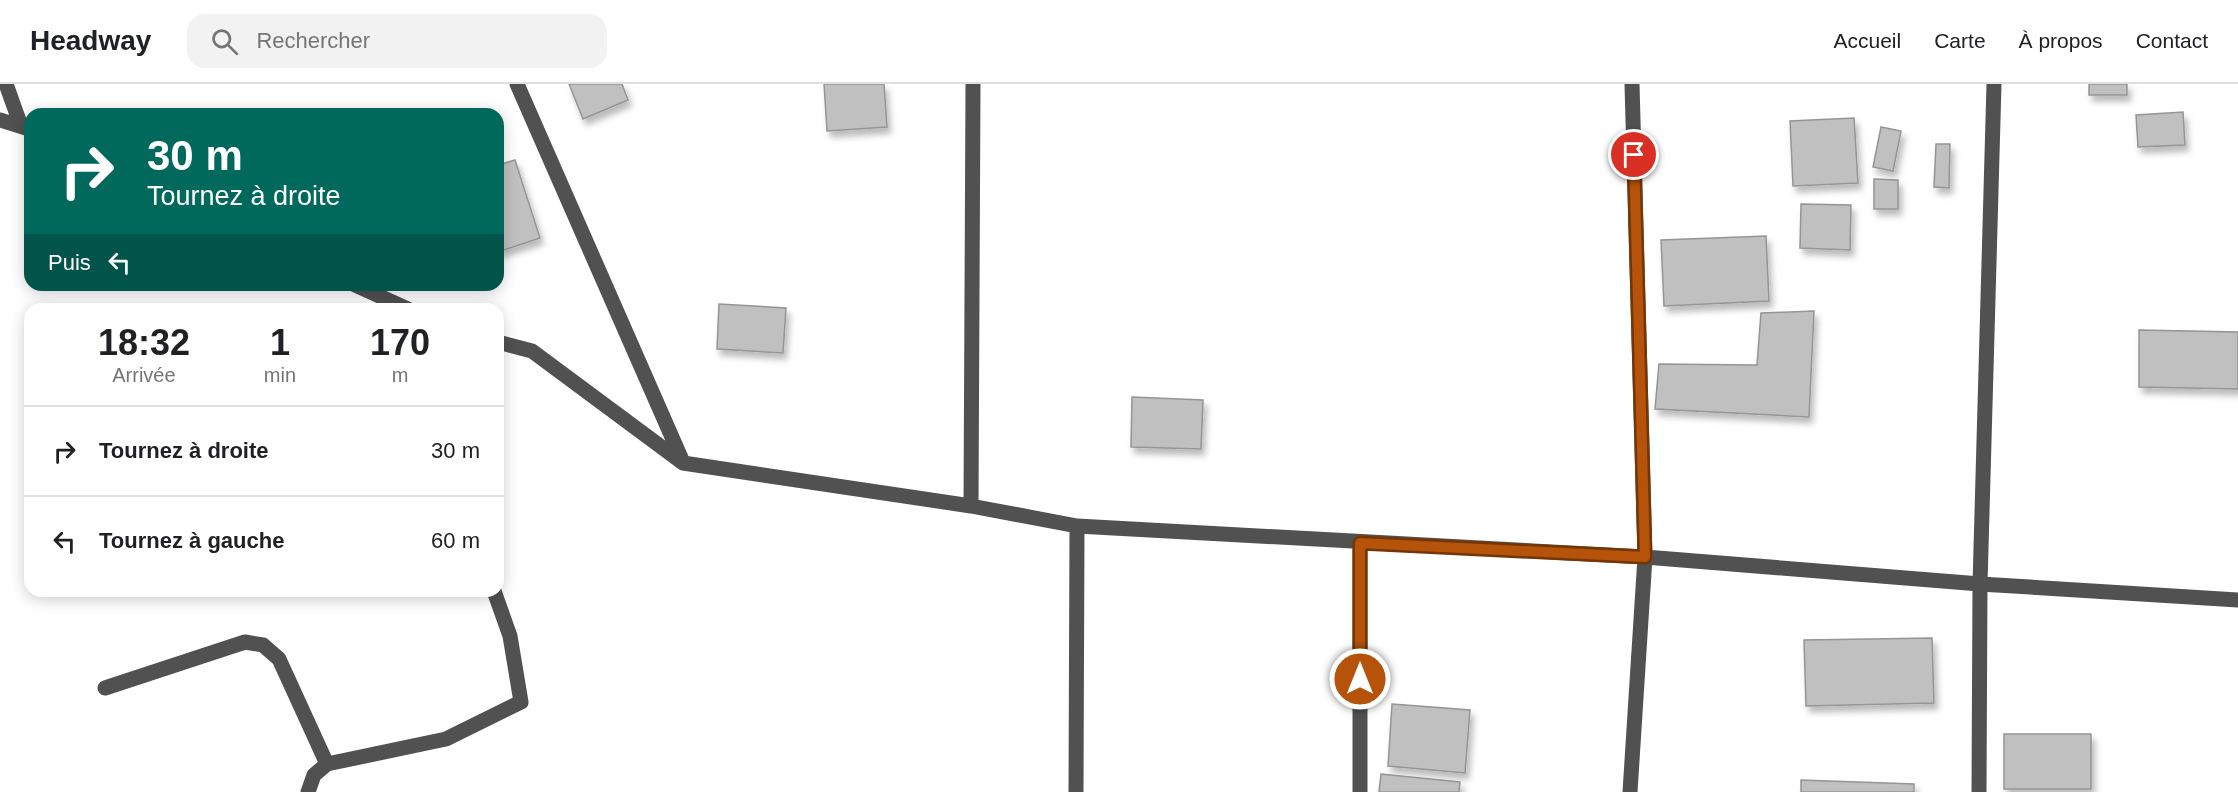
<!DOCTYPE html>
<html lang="fr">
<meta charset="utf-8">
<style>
body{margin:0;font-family:Helvetica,sans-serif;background:#f2f2f2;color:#202124;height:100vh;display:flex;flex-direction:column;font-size:22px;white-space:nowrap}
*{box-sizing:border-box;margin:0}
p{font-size:20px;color:#757577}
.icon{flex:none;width:33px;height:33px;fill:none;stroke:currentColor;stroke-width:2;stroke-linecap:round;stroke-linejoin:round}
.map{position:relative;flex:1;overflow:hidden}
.sheet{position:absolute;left:24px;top:219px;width:480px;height:294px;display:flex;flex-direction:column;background:#fff;border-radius:18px;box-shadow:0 3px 15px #0003}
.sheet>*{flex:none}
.banner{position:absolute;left:24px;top:24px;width:480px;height:183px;border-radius:18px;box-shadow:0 3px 15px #0003;background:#00695c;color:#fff;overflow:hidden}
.pin{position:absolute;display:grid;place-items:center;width:51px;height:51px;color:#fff;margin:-26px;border:3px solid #fff;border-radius:50%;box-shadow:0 2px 6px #0007}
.me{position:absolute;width:66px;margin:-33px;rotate:0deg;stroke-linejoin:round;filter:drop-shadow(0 0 4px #0008)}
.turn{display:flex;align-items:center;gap:21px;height:126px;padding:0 24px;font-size:27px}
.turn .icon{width:78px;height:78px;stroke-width:2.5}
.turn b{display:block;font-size:42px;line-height:51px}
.then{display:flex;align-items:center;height:57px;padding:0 24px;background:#0003;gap:12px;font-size:22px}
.eta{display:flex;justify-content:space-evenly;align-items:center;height:102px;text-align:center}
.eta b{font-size:36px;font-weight:800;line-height:42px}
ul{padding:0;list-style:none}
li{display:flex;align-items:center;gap:18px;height:90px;padding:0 24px;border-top:2px solid #e0e0e0}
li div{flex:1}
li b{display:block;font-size:22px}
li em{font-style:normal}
header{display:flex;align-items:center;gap:36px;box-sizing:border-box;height:84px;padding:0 30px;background:#fff;border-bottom:2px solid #e0e0e0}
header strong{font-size:28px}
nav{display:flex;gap:33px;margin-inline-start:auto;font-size:21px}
.search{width:420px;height:54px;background:#f2f2f2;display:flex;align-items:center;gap:15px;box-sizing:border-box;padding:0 21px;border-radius:18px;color:#757577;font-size:22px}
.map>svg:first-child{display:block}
</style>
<header>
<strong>Headway</strong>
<div class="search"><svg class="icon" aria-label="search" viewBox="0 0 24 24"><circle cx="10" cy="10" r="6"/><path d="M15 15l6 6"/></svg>Rechercher</div>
<nav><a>Accueil</a><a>Carte</a><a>À propos</a><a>Contact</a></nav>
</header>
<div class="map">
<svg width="2238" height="708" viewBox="0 0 2238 708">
<defs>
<filter id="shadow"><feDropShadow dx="3.5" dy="6" stdDeviation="3" flood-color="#0004"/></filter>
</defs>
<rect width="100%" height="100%" fill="#fff"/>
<path fill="#c0c0c0" stroke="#959595" stroke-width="1.5" filter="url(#shadow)" d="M569,0H622L628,16L583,35Z
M824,0H884L887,43L827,47Z
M2089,0H2127V11H2089Z
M2183,28L2185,61L2138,63L2136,31Z
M1854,34L1858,99L1793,102L1790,37Z
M1881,43L1901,47L1893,87L1873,83Z
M1936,60H1950L1949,104L1934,103Z
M515,76L540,154L498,168V81Z
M1874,95L1898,96V125H1874Z
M1801,120L1851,121L1850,166L1800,164Z
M1766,152L1769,217L1664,222L1661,156Z
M719,220L786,224L783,269L717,265Z
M1814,227L1809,333L1655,325L1659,280L1757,281L1761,229Z
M2139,246L2238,248V305L2139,303Z
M1132,313L1203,316L1201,365L1131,363Z
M1932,554L1934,619L1806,622L1804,556Z
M1392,620L1470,626L1465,689L1388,682Z
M2004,650H2091V705H2004Z
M1381,690L1460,698L1459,708H1379Z
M1801,696L1914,700V708H1801Z"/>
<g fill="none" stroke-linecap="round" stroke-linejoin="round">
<path stroke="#515151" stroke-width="15" d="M6,0L21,42
M517,0L682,376
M0,36L26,44
M355,201L408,225
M498,258L532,267L683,379L971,422L1077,442L1645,473L1980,500L2238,516
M971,422L973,0
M1360,459V708
M105,604L245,558L263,561L279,575L327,680
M308,708L314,691L327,680L446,655L521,618L510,552L494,507
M1076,708L1077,442
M1630,708L1645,473L1632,0
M1979,708L1980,500L1994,0"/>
</g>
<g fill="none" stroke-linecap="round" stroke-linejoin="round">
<defs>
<path id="route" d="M1360,595V459L1645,473L1634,71"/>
</defs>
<use href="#route" stroke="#753606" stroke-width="15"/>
<use href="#route" stroke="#b45309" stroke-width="10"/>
</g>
</svg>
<div class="pin" style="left:1634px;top:71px;background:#d93025"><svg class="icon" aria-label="arrive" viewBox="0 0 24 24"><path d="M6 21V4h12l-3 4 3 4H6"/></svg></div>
<svg class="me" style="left:1360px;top:595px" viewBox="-20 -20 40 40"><circle r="17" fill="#b45309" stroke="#fff" stroke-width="3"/><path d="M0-11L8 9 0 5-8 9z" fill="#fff"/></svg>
<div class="banner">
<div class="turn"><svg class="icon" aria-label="right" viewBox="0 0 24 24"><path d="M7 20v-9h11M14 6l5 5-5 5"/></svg><div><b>30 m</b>Tournez à droite</div></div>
<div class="then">Puis<svg class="icon" aria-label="left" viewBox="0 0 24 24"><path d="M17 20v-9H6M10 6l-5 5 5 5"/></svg></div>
</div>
<section class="sheet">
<div class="eta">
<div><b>18:32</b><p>Arrivée</p></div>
<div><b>1</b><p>min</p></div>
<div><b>170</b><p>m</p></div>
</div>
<ul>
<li><svg class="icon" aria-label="right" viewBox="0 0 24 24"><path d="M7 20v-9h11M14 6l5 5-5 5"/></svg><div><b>Tournez à droite</b></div><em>30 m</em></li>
<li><svg class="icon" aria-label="left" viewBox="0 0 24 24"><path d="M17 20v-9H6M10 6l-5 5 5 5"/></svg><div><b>Tournez à gauche</b></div><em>60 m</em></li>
</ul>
</section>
</div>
